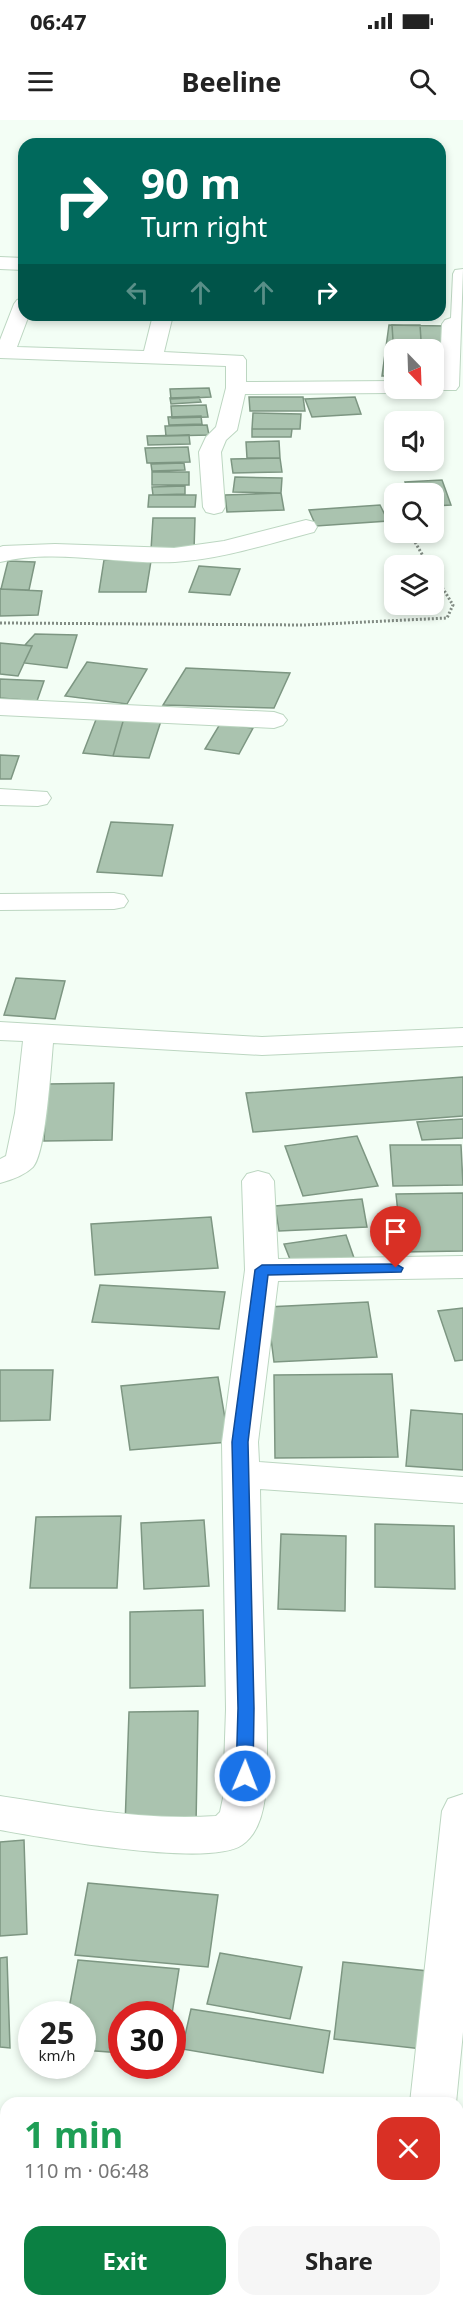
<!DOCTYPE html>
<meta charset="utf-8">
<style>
body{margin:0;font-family:"Noto Sans",sans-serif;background:#f6f6f6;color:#222;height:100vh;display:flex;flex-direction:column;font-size:22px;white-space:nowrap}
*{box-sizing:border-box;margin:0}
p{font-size:20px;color:#767676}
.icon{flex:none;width:33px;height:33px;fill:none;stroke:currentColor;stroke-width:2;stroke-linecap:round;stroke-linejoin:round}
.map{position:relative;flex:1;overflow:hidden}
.panel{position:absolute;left:0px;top:1977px;width:464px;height:210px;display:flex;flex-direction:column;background:#fff;border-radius:18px 18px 0 0;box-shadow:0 3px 9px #0003}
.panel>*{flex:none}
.banner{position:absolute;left:18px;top:18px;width:428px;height:183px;border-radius:18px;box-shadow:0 3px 9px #0003;background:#00695c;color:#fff;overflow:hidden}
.needle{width:39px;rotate:157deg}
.fabs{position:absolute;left:384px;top:219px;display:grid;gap:12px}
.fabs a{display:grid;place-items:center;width:60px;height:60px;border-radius:12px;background:#fff;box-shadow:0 3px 9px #0003;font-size:30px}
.speed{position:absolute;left:18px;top:1881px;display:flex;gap:12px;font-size:30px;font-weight:700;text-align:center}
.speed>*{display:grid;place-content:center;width:78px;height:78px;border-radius:50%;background:#fff;box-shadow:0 3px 9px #0003;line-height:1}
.speed small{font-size:15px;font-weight:400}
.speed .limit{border:9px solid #d22;background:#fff;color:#111}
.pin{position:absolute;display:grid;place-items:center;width:51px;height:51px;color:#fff;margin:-62px -26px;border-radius:50% 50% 50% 0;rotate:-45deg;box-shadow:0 0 6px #0007}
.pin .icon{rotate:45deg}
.me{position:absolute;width:66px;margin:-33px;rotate:1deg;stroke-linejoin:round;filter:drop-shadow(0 0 4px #0008)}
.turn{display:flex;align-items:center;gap:21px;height:126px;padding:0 24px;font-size:27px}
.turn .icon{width:78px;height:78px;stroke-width:2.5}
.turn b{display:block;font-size:42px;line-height:51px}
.lanes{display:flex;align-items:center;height:57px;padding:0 24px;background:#0003;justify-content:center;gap:30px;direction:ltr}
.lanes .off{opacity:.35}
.round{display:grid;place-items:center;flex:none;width:63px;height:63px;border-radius:18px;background:#f6f6f6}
.head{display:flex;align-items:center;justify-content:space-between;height:102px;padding:0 24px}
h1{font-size:36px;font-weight:700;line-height:45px;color:#1e9e55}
.cta{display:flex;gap:12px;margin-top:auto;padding:12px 24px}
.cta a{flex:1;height:69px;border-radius:18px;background:#0b8043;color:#fff;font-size:24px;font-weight:700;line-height:69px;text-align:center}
.cta a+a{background:#f6f6f6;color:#222}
.status{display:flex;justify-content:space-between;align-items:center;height:42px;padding:0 30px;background:#fff;direction:ltr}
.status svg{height:16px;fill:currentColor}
header{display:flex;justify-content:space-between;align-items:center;height:78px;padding:0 24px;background:#fff;font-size:27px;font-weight:700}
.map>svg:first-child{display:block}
</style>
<div class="status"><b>06:47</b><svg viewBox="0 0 49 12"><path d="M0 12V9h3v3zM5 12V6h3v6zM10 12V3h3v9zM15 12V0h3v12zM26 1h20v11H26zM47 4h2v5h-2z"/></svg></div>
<header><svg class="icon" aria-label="menu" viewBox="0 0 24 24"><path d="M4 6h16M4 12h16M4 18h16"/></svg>Beeline<svg class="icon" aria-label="search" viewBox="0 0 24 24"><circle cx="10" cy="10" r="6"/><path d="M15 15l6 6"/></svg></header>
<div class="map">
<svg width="463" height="2187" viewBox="0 0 463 2187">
<rect width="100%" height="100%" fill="#f3fef5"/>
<path fill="#aac3af" stroke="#7d9682" stroke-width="1.5" d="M389,205L446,206L440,256H434V230H394V256H382Z
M392,205H420L421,220H393Z
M397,224H417V230H397Z
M209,268L211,277L171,279L170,269Z
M199,277L201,282L171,284L170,278Z
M249,277H303L305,291H250Z
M355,277L361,294L312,297L305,279Z
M206,285L208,297L172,298L171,286Z
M253,293L301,294L300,309H252Z
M201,296L202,304L169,305L168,297Z
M207,305L209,315L166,316L165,306Z
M252,309H292L291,317H252Z
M189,315L190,324L148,325L147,316Z
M279,321L280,338H247L246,322Z
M188,327L190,342L147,343L145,328Z
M280,338L282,352L233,353L231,339Z
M184,343L185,350L152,351L151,344Z
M152,352H189V365H152Z
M235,357L282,358L281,373L233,372Z
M442,360L451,385L434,386V374H409L405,362Z
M185,366V374L153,375L152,367Z
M281,373L284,390L227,392L225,375Z
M149,375H196L195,387H148Z
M380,385L388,401L316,406L309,390Z
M153,398H195L194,430H151Z
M104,440L151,441L146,472H99Z
M8,441L35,442L29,470L1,469Z
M199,446L240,449L230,475L189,472Z
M0,469L42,471L38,495L0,496Z
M35,514L77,515L67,548L24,543L32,526L25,525Z
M0,523L32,526L18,556L0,554Z
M87,542L147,549L127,584L65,576Z
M186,548L290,553L274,588L163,585Z
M0,559L44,561L37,581L0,578Z
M97,597L124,598L113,636L83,633Z
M124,598L161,601L149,638L113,636Z
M220,604L253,608L239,634L205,629Z
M0,635L19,636L11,659H0Z
M111,702L173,705L162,756L97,752Z
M16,858L65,861L55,899L4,895Z
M463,957V996L253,1012L246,973Z
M114,963L112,1020L44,1021L47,964Z
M463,999V1018L422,1020L417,1002Z
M357,1016L378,1066L303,1076L285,1026Z
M390,1025H461L463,1065L393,1066Z
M463,1073V1131L402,1132L396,1074Z
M362,1079L367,1107L279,1111L275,1086Z
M211,1097L218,1148L95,1155L91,1104Z
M346,1115L354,1138L293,1147L284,1124Z
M100,1165L225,1172L219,1209L92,1202Z
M368,1182L377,1237L274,1242L267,1187Z
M463,1188V1240L455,1241L438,1191Z
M0,1250H53L50,1300L0,1301Z
M392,1254L398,1337L275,1338L274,1255Z
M218,1257L229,1322L130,1330L121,1266Z
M411,1290L463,1294V1350L406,1346Z
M121,1396L117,1468H30L36,1397Z
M204,1400L209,1466L144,1469L141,1403Z
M375,1404L454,1406L455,1469L375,1467Z
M281,1414L346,1416L345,1491L278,1489Z
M203,1490L205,1566L130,1568V1492Z
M198,1591L196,1706H125L129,1592Z
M24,1720L27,1814L0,1816V1722Z
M88,1763L218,1775L208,1847L75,1835Z
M220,1833L302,1847L290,1899L207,1884Z
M7,1837L10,1928L0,1927V1838Z
M78,1840L179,1849L172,1894H122V1933L82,1930V1894H68Z
M343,1842L428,1851L422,1929L334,1919Z
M191,1889L330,1911L323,1953L182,1929Z
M458,2132L463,2133V2187H402V2181H458Z
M99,2181H176L175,2187H98Z
M192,2181H255L254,2187H212L192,2184Z"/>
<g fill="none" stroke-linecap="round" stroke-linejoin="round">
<defs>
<path id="street" d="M0,137L24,138V150L0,149Z
M463,149L459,266L456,270H442L439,266L442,204L445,200L451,198L453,154L455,150Z
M24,178V195H29L17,227L144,231L153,195H173L164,232L243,236L246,240V262L394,261V268H403L394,273L245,274L237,310L226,320L221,332L225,387L222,392L214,394L206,392L203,387L199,332L206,317L216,307L226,268V246L0,238V220L14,184L17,180Z
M306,400L314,402L317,407L314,412C268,424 222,439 175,442C119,445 55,428 0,442V427L3,426L55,424L174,428L224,421Z
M0,579L274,592L283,595L287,600L283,605L274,608L0,595Z
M0,669L47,672L51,678L47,684L38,686L0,685Z
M114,773L124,775L128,781L124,787L114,789L0,790V774Z
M0,902L262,917L463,908V926L262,935L53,923C51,945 46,1033 33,1047C25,1055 11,1060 0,1063V1039L6,1036L15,993L23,921L0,920Z
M258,1051L269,1054L274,1061L278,1139L463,1136V1158L278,1161L258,1322L259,1342L463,1357V1383L260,1369C261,1429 263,1490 265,1550C266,1592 269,1635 265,1677C263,1694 257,1715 242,1725C209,1748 44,1718 0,1710V1676C72,1687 143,1701 216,1696L220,1692L223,1678L226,1589L222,1322L245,1150L242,1061L247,1054Z
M463,1674V1912L456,1983H410L442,1691L448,1679Z"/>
</defs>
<use href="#street" stroke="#bcd6c1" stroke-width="2"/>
<path stroke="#828c84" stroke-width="3" stroke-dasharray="2 2" stroke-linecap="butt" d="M409,412L429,446
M0,503L304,505L447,498L453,485L434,454"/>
<path stroke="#828c84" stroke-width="5" stroke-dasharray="4 4" stroke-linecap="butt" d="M0,2008L6,2009
M458,2015L463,2016"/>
<use href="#street" fill="#fff" fill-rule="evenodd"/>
</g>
<path fill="#1a73e8" stroke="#114b97" stroke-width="1.5" d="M396,1144L403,1148L401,1152L268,1155L248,1322L254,1588L253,1656L251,1660L245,1662L239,1660L236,1656L238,1588L232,1322L255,1150L262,1145Z"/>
</svg>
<div class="fabs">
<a><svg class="needle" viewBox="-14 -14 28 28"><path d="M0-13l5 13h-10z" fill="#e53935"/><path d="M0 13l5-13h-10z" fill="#767676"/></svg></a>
<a><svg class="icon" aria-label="sound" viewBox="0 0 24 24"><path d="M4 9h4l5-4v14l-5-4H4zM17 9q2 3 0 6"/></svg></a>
<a><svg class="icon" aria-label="search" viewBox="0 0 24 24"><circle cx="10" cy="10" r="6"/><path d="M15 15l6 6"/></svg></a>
<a><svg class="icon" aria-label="layers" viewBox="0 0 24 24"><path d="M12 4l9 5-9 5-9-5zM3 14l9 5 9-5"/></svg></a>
</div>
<div class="speed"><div>25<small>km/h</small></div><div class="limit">30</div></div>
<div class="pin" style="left:396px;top:1148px;background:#d93025"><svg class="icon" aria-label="arrive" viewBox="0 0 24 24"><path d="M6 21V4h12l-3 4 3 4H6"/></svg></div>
<svg class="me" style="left:245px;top:1656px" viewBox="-20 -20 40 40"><circle r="17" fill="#1a73e8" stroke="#fff" stroke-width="3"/><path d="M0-11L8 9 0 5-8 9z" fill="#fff"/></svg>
<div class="banner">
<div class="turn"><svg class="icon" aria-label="right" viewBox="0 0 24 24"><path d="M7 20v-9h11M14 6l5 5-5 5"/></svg><div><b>90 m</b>Turn right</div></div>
<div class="lanes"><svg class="icon off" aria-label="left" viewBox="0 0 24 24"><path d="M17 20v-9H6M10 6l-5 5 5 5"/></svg><svg class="icon off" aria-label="ahead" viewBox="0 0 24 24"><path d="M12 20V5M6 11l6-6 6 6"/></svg><svg class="icon off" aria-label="ahead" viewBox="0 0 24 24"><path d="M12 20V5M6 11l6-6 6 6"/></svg><svg class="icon" aria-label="right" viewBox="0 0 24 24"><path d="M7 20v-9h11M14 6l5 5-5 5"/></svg></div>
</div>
<section class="panel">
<div class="head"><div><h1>1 min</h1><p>110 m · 06:48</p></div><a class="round" style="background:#d93025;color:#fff"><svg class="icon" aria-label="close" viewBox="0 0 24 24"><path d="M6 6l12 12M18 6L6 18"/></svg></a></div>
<div class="cta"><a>Exit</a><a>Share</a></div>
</section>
</div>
